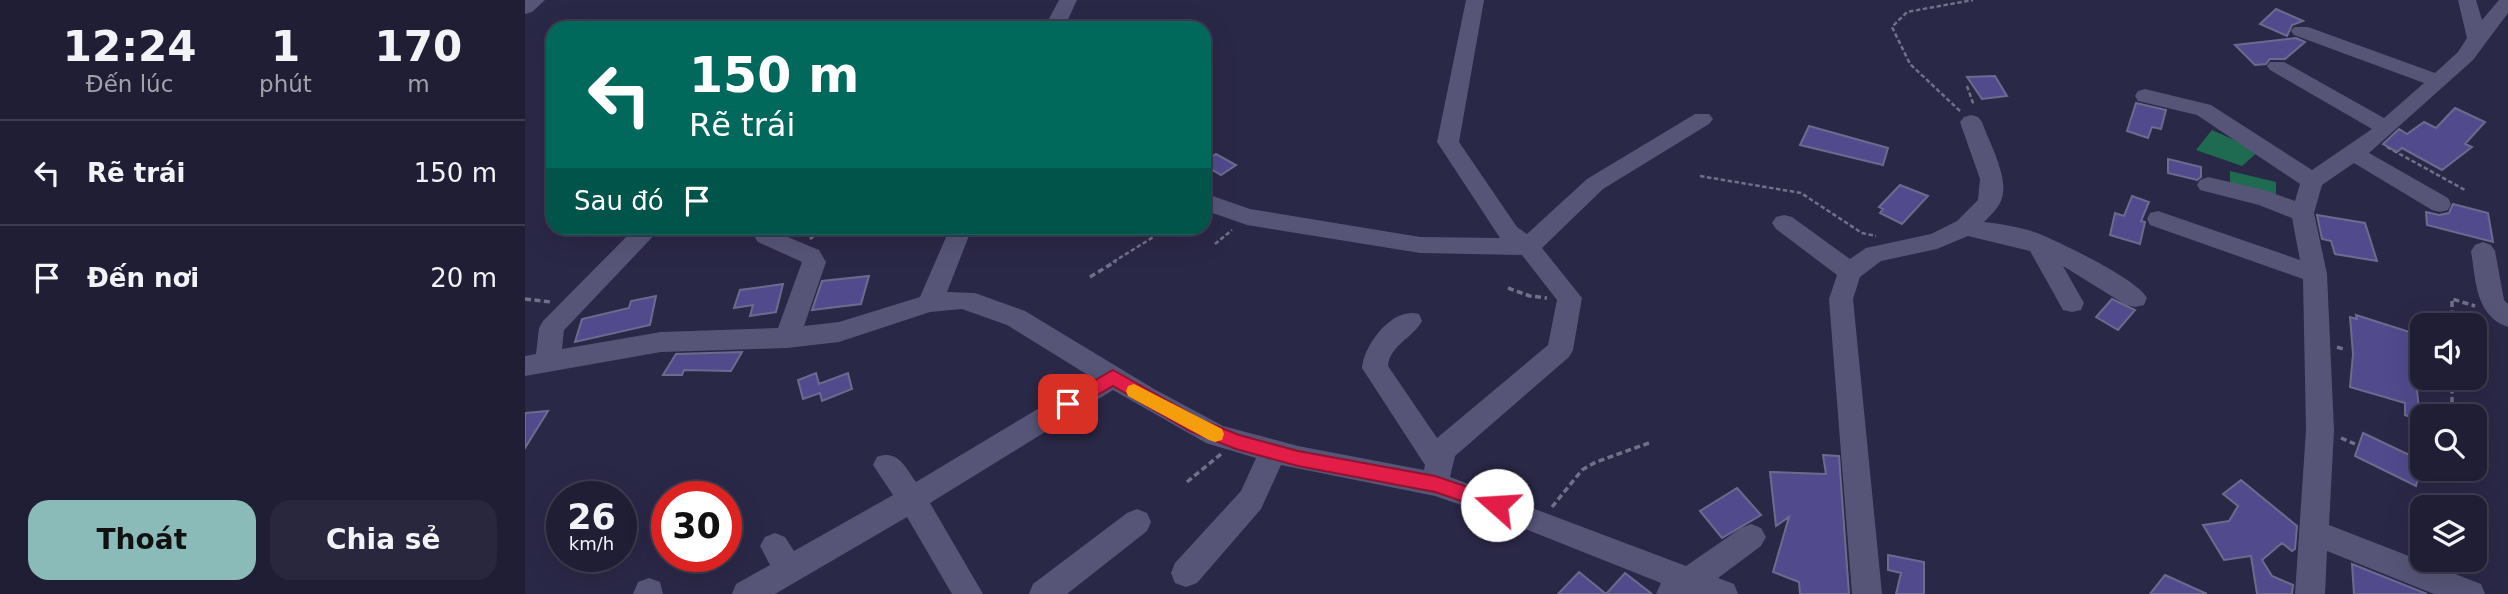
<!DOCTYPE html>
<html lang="vi">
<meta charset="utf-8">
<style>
body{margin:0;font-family:"DejaVu Sans",sans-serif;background:#28273d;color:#f1f3f6;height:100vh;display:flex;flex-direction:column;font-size:26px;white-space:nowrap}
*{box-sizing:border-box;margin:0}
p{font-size:23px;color:#a2a2ad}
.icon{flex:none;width:38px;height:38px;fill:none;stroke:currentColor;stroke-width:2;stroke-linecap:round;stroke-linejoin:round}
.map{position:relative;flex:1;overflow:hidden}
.details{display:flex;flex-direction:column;background:#201e35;width:525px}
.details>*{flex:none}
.guide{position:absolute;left:21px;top:21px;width:665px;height:214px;border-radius:21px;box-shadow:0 7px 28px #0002,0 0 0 2px #3d3c50;background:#00695c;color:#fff;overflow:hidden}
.controls{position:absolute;left:1885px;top:313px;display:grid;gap:14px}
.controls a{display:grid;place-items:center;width:77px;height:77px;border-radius:14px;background:#201e35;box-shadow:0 7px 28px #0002,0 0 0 2px #3d3c50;font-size:35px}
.speed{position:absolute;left:21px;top:481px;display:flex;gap:14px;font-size:35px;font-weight:700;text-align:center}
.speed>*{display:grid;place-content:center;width:91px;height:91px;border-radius:50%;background:#201e35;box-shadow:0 7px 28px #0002,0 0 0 2px #3d3c50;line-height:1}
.speed small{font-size:18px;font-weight:400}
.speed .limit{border:10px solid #d22;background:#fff;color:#111}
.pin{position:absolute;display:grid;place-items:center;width:60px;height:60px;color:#fff;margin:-30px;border-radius:14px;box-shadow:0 4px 10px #0006}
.me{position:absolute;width:77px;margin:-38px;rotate:289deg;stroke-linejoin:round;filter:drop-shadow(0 0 5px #0008)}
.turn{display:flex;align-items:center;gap:24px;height:147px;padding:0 28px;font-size:32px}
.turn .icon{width:91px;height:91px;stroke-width:2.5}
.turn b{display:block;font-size:49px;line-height:60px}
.then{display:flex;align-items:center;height:66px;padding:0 28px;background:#0003;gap:14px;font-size:26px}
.eta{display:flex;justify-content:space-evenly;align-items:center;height:119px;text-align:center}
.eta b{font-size:42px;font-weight:800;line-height:49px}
.button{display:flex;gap:14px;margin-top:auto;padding:14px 28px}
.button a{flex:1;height:80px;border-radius:21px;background:#8bbbb9;color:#111;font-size:28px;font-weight:800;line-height:80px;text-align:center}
.button a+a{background:#28273d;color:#f1f3f6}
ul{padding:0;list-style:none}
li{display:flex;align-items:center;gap:21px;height:105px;padding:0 28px;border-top:2px solid #3d3c50}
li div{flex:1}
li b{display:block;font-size:26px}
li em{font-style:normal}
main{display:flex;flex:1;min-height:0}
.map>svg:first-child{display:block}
</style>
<main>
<section class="details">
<div class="eta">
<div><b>12:24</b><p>Đến lúc</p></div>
<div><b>1</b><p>phút</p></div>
<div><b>170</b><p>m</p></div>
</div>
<ul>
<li><svg class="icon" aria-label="left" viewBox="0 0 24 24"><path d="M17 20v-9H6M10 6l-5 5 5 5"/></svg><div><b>Rẽ trái</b></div><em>150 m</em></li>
<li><svg class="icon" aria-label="arrive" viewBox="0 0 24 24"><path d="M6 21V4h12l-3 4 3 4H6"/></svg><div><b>Đến nơi</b></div><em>20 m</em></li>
</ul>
<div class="button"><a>Thoát</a><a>Chia sẻ</a></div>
</section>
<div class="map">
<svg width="1983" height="594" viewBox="0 0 1983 594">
<rect width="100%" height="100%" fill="#2a2847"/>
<path fill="#1f6b51" d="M1687,130L1734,151L1717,166L1671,150Z
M1705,171L1751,182V196L1705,185Z"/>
<path fill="#514b8e" stroke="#6c6b8e" stroke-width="2" d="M1751,9L1778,21L1767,25L1762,36L1735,24Z
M1771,38L1780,42L1760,59H1745L1741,64L1730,65L1710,45Z
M1470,76L1482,96L1457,99L1442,77Z
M1611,103L1641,110L1636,129L1627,127L1623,138L1602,131Z
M1930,108L1960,122L1940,144L1947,147L1917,170L1877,148L1872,152L1858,144L1874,129L1882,134L1899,122L1911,128Z
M1284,126L1363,148L1358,165L1275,145Z
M691,154L711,165L696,175L679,165V162Z
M1643,159L1676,167V177L1672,180L1643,173Z
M1375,185L1403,196L1377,224L1355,213L1358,209L1354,207Z
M1607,196L1624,202L1616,221L1620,222L1615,244L1585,235L1590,213L1599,216Z
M1928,204L1963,213L1968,242L1902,225L1901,212L1914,215L1924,213Z
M1792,215L1840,223L1852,261L1810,254L1806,241L1797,239Z
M344,276L336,304L287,310L297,281Z
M258,284L251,312L225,316L228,305L209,308L215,290Z
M131,296L125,325L50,342L57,319L104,308L106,301Z
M1587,299L1610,310L1593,330L1571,317Z
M1831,315L1897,336V351L1888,348L1895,420L1880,415V403L1825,387L1828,354L1825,317L1832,319Z
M217,352L206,371L159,370L157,375H138L151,354Z
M291,373L294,384L323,373L327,389L297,401L295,393L278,399L273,380Z
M23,411L0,448V413Z
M1838,433L1897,461V480L1893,478L1891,486L1830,456Z
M1298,455L1314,456L1324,594H1275L1274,582L1248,572L1264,517L1251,526L1245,472L1301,474Z
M1716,480L1772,526L1770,549L1767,551L1757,543L1737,560L1747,576L1768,585L1767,594H1732L1726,556L1699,560L1678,525L1704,521L1713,506L1698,494Z
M1212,488L1236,515L1197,538L1175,511Z
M1363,555L1399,562V594H1371L1376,573L1363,570Z
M1827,564L1902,594H1829Z
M1054,572L1081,594H1033Z
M1100,573L1127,594H1081Z
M1640,575L1682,594H1625Z"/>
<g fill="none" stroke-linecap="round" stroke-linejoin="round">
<path stroke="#717088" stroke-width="2.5" stroke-dasharray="4.5 2.5" stroke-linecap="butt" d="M1442,86L1449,106
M1435,111L1385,64L1367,27L1382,12L1448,0
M1862,147L1940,190
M1175,176L1276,193L1337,233L1351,236
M285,239L299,228
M690,244L707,230
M588,262L643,228"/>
<path stroke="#717088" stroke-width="3.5" stroke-dasharray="6 3.5" stroke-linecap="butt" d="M565,277L591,261
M983,288L1005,296L1022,298
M0,299L26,302
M1927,326V299L1950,306
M1812,347L1821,350
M1927,378V416
M1816,438L1830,444
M1887,453L1897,458
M1923,469H1928
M662,482L696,454
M1027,507L1057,470L1071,462L1124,443"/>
<path fill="#565578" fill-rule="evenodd" d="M0,0H20L7,12L0,14Z
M534,0H552L539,28H519Z
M941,0H959L934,142L992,227L1002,234L1062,179L1170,114H1184L1188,119L1184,124L1078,189L1017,248L1057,298L1048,350L1044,357L930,456L925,477L1161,566L1216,528L1226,524L1236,528L1241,537L1236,546L1193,578L1209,584L1213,594H1131L1136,583L965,515L910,496L756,465L736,509L672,583L661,587L650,583L646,573L650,563L716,491L731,458L681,443L588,390L405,503L458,594H427L382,517L250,594H207L211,584L245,565L235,546L240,537L250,533L260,537L269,551L368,495L348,465L352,457C373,449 380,467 391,482L566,377L482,325L437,309L405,312L314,342L262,348L136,352L0,376V356L11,354L14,328L18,321L110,228H136L43,326L39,330L37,349L136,332L253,328L277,262L233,242L229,236L233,230L241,228L294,250L301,262L279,326L314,322L395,297L425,228H447L422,292L450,293L500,311L629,389L698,426L773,446L899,470L900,465L837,368C839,344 868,306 894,314L897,321C888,338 865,345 863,366L912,438L1023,345L1032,300L997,255L895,253L722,225L679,210V193L725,209L895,237L975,238L912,142Z
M1933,0H1951L1957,20L1974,0H1983V13L1948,60L1844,153L1923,198L1926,204L1923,210L1915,212L1907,210L1829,163L1797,185L1789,213L1802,274L1809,430L1804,525L1956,584L1960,594H1909L1802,551L1800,594H1770L1781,430L1778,279L1625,225L1622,219L1625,213L1633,211L1775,260L1767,218L1734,205L1675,190L1672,185L1675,180L1683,177L1739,190L1770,201L1775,184L1672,115L1613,101L1610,96L1613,91L1620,89L1686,105L1787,170L1847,129L1745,70L1742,66L1745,62H1759L1859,118L1899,83L1769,35L1766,31L1769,27H1783L1910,73L1933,52L1942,38Z
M1446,115L1453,117L1457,122C1464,142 1481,172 1478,193C1477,205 1467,214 1459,222C1477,224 1501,228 1517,235C1538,244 1612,279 1622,298L1619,305L1610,307L1601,305L1538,266L1559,303L1556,310L1547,312L1538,310L1505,251L1443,236L1412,249L1356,261L1335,277L1328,299L1357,594H1327L1304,299L1312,275L1251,229L1247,223L1251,217L1259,215L1267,217L1325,259L1341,248L1406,234L1432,221L1453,200L1455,179L1435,122L1439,117Z
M1958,242L1966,245L1970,251L1979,300L1983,304V327C1950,316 1951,280 1946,251L1950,245Z
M612,509L622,513L626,522L622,531L542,594H504L508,584L602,513Z
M124,578L135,582L138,594H108L113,582Z"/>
</g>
<path fill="#e11d48" stroke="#92132f" stroke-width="2" d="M588,370L677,420L714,435L773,451L910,476L979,499L981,505L979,511L972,513L910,492L773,466L711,449L665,431L588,386L549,409H537L534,404L537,399Z"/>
<path fill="#f59e0b" d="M609,384L697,429L699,434L697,440L690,442L684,440L603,396L601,391L603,386Z"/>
</svg>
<div class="controls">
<a><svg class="icon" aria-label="sound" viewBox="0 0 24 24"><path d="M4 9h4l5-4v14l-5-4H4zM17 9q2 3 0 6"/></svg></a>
<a><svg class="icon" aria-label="search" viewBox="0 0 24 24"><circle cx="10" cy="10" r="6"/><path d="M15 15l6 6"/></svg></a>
<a><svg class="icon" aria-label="layers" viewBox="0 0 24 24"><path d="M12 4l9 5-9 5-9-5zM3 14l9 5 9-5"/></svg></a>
</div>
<div class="speed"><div>26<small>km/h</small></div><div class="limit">30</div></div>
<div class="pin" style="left:543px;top:404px;background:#d93025"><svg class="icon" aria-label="arrive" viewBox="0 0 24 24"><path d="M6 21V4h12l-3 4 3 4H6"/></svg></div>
<svg class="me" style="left:972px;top:505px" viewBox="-20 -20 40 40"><circle r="19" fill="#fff"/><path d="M0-13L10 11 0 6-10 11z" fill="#e11d48"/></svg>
<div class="guide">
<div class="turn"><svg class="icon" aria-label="left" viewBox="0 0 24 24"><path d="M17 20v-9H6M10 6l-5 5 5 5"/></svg><div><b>150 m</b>Rẽ trái</div></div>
<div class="then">Sau đó<svg class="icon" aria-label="arrive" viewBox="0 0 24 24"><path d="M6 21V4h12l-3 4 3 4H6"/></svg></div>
</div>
</div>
</main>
